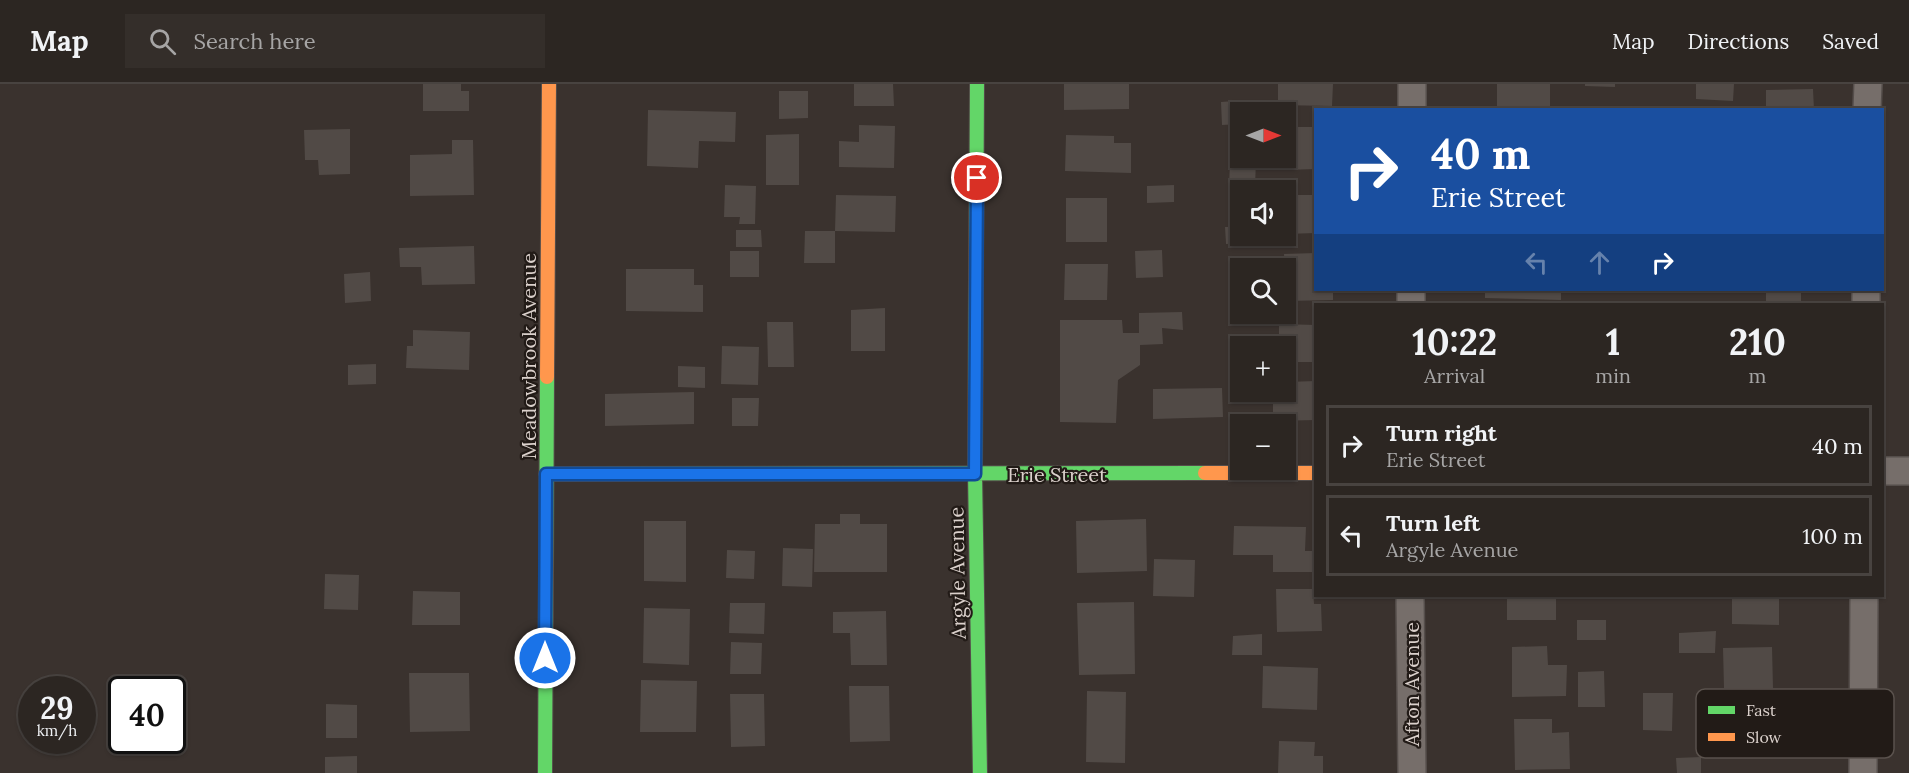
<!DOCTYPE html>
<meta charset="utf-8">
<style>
body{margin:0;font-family:Lora,serif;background:#342e2a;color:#f1f3f6;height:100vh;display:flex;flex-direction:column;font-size:22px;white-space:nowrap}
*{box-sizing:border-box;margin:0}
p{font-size:20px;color:#a6a5a5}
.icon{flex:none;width:33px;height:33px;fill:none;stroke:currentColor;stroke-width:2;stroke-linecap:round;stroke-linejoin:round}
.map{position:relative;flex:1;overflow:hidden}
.details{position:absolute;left:1314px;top:219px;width:570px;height:294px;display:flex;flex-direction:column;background:#2c2622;border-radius:0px;box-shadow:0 2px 4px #0004,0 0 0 2px #484340}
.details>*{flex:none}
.hud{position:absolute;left:1314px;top:24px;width:570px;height:183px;border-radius:0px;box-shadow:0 2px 4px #0004,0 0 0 2px #484340;background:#1a4fa0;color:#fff;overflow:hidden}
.needle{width:39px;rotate:90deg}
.tools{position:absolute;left:1230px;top:18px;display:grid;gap:12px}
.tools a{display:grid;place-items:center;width:66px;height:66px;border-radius:0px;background:#2c2622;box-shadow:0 2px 4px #0004,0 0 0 2px #484340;font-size:30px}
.speed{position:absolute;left:18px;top:592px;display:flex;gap:12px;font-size:30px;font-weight:700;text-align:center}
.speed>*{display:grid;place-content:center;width:78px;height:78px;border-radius:50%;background:#2c2622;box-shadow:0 2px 4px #0004,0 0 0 2px #484340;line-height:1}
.speed small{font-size:15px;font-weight:400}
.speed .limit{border:3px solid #111;border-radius:9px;background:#fff;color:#111}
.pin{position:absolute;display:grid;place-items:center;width:51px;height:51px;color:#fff;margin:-26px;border:3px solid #fff;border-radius:50%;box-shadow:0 2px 6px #0007}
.me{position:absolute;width:66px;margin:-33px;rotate:0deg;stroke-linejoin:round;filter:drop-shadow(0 0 4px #0008)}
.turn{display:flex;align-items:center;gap:21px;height:126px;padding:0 18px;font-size:27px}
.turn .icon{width:78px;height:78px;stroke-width:2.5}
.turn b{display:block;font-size:42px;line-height:51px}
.lanes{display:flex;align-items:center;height:57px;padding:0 18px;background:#0003;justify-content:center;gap:30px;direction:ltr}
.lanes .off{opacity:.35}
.eta{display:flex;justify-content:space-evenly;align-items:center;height:102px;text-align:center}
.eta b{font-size:36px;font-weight:700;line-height:42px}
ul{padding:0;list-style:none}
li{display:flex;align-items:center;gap:18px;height:81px;margin:0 12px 9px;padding:0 6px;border:3px solid #484340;border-radius:0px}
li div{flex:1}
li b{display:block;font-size:22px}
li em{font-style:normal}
header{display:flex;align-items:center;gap:36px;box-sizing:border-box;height:84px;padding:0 30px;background:#2c2622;border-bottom:2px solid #484340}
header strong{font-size:28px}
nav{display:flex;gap:33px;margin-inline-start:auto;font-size:21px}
.search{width:420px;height:54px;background:#342e2a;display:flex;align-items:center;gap:15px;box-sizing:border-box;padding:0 21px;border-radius:0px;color:#a6a5a5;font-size:22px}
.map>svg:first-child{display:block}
</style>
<header>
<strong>Map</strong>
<div class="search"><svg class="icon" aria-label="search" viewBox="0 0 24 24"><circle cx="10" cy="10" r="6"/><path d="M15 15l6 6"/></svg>Search here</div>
<nav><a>Map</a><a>Directions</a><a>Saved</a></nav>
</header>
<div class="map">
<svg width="1909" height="689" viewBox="0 0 1909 689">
<rect width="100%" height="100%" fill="#3a322e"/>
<path fill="#514a46" d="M423,0H461V7H469V27H423Z
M854,0H893L894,22H854Z
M1064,0H1129V25L1064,26Z
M1278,0H1333L1332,22L1278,21Z
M1497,0H1550V25L1497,24Z
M1585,0H1615V3L1585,2Z
M1696,0H1734L1733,17L1696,15Z
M1813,5L1814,26H1766V6Z
M779,7H808V34L779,35Z
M1248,16L1249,28H1240V40L1222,41L1221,18Z
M648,26L736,28L735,58L699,57L698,84L647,82Z
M859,41L895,42L894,84L839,83V57L859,58Z
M1291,43H1316V85L1285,86V75L1292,74Z
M350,45V90L319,91L318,76H305L304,46Z
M799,50V101H766V51Z
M1066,51L1114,52V59H1131V89L1065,87Z
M452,56H473L474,111L410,112V71L452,70Z
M1230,76H1256L1255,103H1229Z
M725,101L756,102L755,140H739L740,133H724Z
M1174,101V118L1147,119V102Z
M836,111L896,112L895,148L835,147V179H804L805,147H835Z
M1286,111H1316V149L1286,150Z
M1066,114H1107V158H1066Z
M1225,143H1240V152H1250V159L1226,160Z
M736,146H761L762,163H736Z
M474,162L475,200L422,201L421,183H400L399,164Z
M1162,166L1163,193L1136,194L1135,167Z
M730,167H759V193H730Z
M1316,169V206H1333V216L1286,217L1284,170Z
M1065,180H1108L1107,216H1064Z
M626,185H694V201H703V228L626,227Z
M370,188L371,217L345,219L344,190Z
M1240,199V226H1235L1234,200Z
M1485,206H1561V216L1485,214Z
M1766,206H1801V220H1766Z
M885,224V267H851V226Z
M1182,228L1183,246L1162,244L1163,260L1140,261V281L1118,296L1116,339L1060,338V236H1122L1123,249H1139V229Z
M767,238H793L794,283H768Z
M1279,240L1316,241V278H1286V262H1279Z
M413,246L470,248L469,286L406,284L407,262H413Z
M722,262L759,263L758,301L721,300Z
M1240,271V289L1232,290V272Z
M376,280V300L348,301V281Z
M678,282L705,283V304L678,303Z
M1316,297V336L1273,337V308H1286V298Z
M1222,304L1223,333L1153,335V305Z
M694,308V340L605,342V310Z
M732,314H759L758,342H732Z
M840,430H860V440H887V488H814L815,440H840Z
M1146,435L1147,487L1077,489L1076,437Z
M644,437H686V498L644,497Z
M1234,442L1306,443L1305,467H1316V488H1273V471H1233Z
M783,464L813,465L812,503L782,502Z
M727,466L755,467L754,495L726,494Z
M1154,475L1195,476L1194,513L1153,512Z
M325,490L359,491L358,526L324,525Z
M1276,505H1313L1314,520H1321L1322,547L1277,548Z
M413,507L460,508V541H412Z
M1507,512H1556V536H1507Z
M1732,512H1779V541L1732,540Z
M1134,518L1135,590L1079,591L1077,519Z
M730,519H765L764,550L729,549Z
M644,524L690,525L689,581L643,579Z
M886,527L887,581H851L850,549H833V528Z
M1577,536H1606V556H1577Z
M1716,547L1715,569H1679V549Z
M1262,550V571H1232L1233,552Z
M731,558L762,559L761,590H730Z
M1547,562L1548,581H1567L1566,612L1512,613V563Z
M1772,563L1773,604H1724L1723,564Z
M1263,582L1318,584L1317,626L1262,624Z
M1604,587L1605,623H1578V588Z
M409,589H469L470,647L410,648Z
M641,596L697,597L696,648H640Z
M849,602H889L890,657L850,658Z
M1087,607L1126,608L1125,679L1086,678Z
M1643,609H1673L1672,647L1643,646Z
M730,610H764L765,662L731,663Z
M326,620L357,621V654H326Z
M1514,635H1552V649L1569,648L1570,685L1515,686Z
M1279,657L1315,658L1314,672H1323V689H1278Z
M357,672V689H325V673Z
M1701,673V689H1677L1676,674Z"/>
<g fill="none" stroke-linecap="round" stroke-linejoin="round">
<defs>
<path id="street" d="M1412,26V0
M1867,26L1868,0
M1411,220V206
M1866,220V206
M1882,387H1909
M1410,512L1412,689
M1863,689L1864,512"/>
<path id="fast" d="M977,0L975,390L980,689
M546,390L1205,389
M545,689L547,293"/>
<path id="slow" d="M547,293L549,0
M1205,389H1316"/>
</defs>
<use href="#street" stroke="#554e4b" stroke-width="30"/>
<use href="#fast" stroke="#554e4b" stroke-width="16"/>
<use href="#slow" stroke="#554e4b" stroke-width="16"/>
<use href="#street" stroke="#766e6a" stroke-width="27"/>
<use href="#fast" stroke="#63d668" stroke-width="14"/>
<use href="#slow" stroke="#ff974d" stroke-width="14"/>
</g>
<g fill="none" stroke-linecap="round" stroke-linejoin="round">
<defs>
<path id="route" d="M545,574L546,390H975L977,94"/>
</defs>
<use href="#route" stroke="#114b97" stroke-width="15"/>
<use href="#route" stroke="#1a73e8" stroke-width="10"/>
</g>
<g text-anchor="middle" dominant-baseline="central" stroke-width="4.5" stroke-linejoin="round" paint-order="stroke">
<g font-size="20" fill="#dbd1cc" stroke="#221b17">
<text transform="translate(528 272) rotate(-90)">Meadowbrook Avenue</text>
<text x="1057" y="390">Erie Street</text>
<text transform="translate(957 489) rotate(-91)">Argyle Avenue</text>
<text transform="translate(1411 600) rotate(-90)">Afton Avenue</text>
</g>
</g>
<rect x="1696" y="605" width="198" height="69" rx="9" fill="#221b17" stroke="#5a524d" stroke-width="1.5"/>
<rect x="1708" y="622" width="27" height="8" fill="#63d668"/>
<rect x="1708" y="649" width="27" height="8" fill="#ff974d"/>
<g font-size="16" fill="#dbd1cc">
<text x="1746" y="632">Fast</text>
<text x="1746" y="659">Slow</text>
</g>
</svg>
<div class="tools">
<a><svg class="needle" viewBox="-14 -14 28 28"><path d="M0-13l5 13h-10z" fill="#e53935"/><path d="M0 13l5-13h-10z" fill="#a6a5a5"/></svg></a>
<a><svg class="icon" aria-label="sound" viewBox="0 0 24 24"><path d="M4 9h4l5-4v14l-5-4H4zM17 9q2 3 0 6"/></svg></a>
<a><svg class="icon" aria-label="search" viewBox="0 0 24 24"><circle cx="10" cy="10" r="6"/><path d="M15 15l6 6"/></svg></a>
<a>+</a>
<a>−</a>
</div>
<div class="speed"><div>29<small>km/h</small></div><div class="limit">40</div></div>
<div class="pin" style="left:977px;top:94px;background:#d93025"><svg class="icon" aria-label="arrive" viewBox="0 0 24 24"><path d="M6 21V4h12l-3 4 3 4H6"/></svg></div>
<svg class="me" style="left:545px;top:574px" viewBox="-20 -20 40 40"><circle r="17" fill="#1a73e8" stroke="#fff" stroke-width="3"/><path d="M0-11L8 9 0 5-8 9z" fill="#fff"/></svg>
<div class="hud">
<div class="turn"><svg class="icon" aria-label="right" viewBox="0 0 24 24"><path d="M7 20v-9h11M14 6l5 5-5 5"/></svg><div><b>40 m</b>Erie Street</div></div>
<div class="lanes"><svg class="icon off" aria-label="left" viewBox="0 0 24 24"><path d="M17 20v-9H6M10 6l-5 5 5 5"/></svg><svg class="icon off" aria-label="ahead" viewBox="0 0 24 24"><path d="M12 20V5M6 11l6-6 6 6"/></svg><svg class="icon" aria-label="right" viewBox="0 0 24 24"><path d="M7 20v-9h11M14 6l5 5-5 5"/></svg></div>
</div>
<section class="details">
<div class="eta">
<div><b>10:22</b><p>Arrival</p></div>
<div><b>1</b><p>min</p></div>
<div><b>210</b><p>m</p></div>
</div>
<ul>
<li><svg class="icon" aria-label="right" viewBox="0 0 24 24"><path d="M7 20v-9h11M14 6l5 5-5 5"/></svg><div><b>Turn right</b><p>Erie Street</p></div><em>40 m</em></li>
<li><svg class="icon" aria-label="left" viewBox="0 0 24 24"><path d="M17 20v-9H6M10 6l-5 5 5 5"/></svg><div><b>Turn left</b><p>Argyle Avenue</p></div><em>100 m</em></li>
</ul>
</section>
</div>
